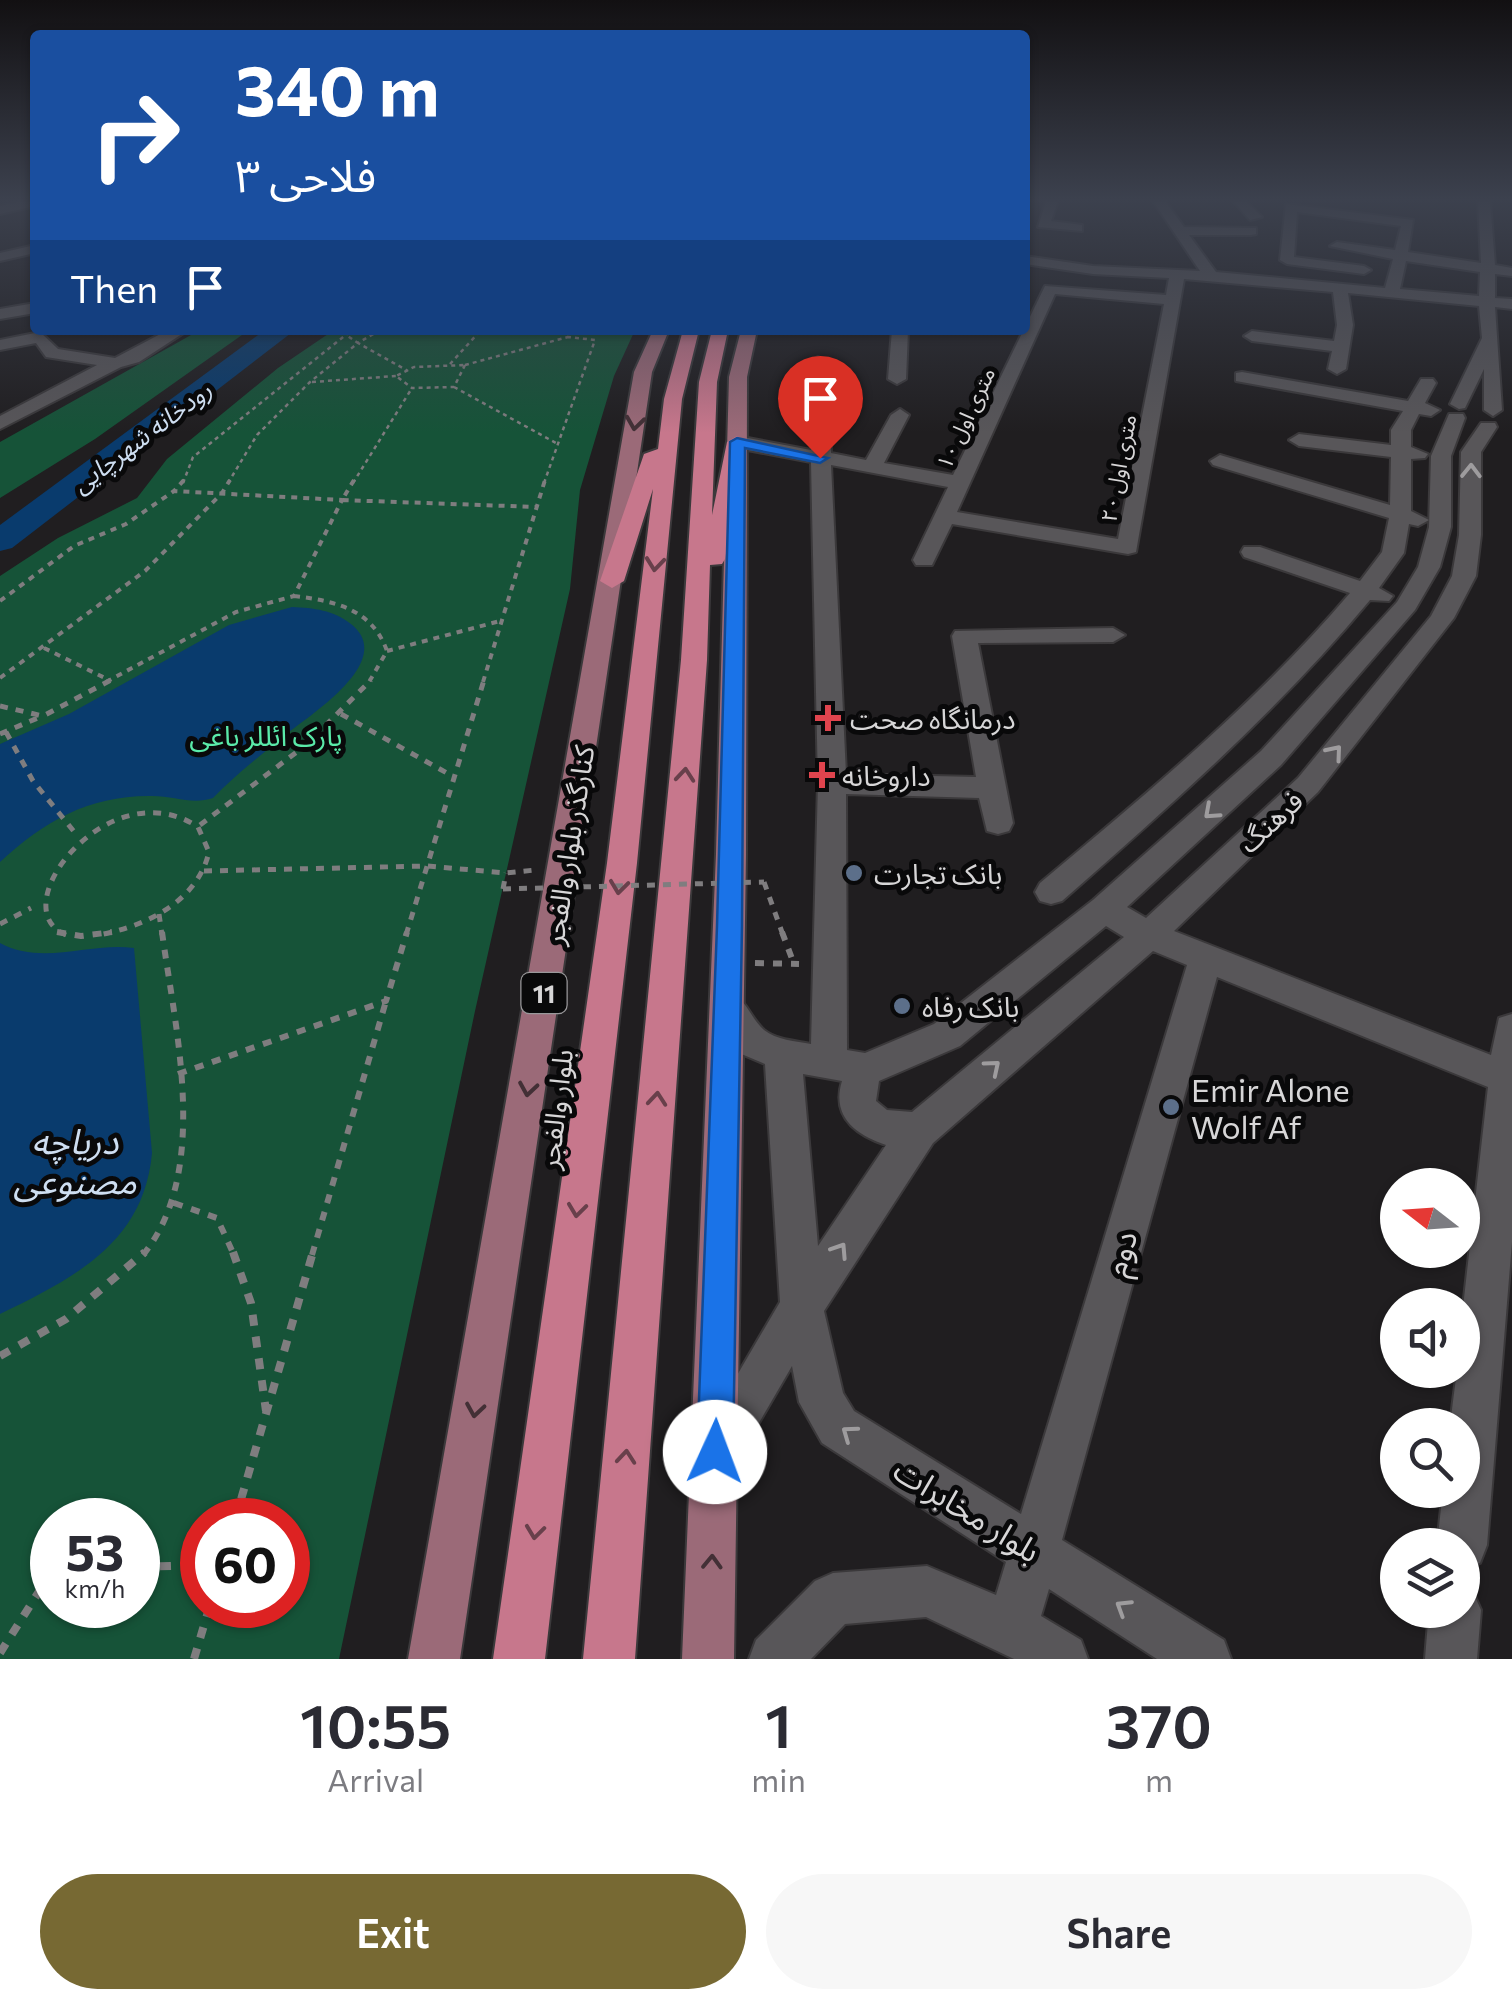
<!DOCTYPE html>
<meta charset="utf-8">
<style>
body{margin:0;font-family:Commissioner,"Noto Sans Arabic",sans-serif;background:#f7f7f7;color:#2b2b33;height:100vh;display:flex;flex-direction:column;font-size:38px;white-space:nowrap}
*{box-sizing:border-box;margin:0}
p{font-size:32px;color:#7c7c81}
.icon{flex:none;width:55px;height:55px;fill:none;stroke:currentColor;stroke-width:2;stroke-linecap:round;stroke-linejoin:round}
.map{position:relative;height:1659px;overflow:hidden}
.drawer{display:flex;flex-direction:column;background:#fff;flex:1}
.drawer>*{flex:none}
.top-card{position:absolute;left:30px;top:30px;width:1000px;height:305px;border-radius:10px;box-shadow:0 2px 8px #0004;background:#1a4fa0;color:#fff;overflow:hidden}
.needle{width:65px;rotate:287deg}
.controls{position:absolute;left:1380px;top:1168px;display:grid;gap:20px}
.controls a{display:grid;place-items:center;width:100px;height:100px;border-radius:50%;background:#fff;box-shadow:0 2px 8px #0004;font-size:50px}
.speed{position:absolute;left:30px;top:1498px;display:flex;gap:20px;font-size:50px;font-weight:700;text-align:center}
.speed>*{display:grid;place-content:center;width:130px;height:130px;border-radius:50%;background:#fff;box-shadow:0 2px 8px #0004;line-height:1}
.speed small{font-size:25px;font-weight:400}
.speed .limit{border:15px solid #d22;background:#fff;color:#111}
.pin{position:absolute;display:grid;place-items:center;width:85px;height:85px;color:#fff;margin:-102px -42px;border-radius:50% 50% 50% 0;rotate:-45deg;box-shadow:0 0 10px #0007}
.pin .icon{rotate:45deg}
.me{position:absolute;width:110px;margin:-55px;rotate:2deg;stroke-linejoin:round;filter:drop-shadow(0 0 8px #0008)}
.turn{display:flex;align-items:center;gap:35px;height:210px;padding:0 40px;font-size:45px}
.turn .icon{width:130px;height:130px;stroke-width:2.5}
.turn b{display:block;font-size:70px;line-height:85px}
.then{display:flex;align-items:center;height:95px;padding:0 40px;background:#0003;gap:20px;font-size:38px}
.eta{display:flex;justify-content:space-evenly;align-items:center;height:170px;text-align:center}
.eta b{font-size:60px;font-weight:600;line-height:70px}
.primary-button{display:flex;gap:20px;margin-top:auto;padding:20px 40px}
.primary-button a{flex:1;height:115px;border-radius:60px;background:#776933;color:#fff;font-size:40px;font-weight:600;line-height:115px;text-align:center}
.primary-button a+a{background:#f7f7f7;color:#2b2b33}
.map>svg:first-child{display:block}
</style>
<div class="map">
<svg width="1512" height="1659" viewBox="0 0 1512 1659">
<rect width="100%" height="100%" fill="#201e20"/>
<path fill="#165338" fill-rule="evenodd" d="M200,330H249L95,439L0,498V442Z
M334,330H635L614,376L580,490L570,589L475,1011L339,1659H0V576L58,538L137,498L167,459L278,368ZM52,1520H138V1605H52ZM202,1520H288V1605H202Z"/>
<path fill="#093b6d" d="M292,607C314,608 333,610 351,624C398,661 307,717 284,736C260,756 235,775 213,798C192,805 175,796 152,796C90,795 44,821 0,862V744L69,714L229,625Z
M0,943C43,966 90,942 134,948L152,1153C144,1243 74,1278 0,1314Z"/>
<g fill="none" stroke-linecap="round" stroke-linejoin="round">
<path fill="#093b6d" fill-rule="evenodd" d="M265,330H295L12,548L0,551V525Z"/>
<defs>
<path id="minor" d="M24,201H35V206L0,214V206Z
M1046,201H1058L1051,221L1082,225V231L1038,227Z
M1153,201H1165L1184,227L1256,228V234L1251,235H1189L1216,272L1385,288L1393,259L1330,246L1337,242L1395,250L1401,226L1297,212L1294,257L1364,266L1371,270L1364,274L1287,264L1280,260L1286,204L1413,220L1408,252L1481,263L1478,201H1490L1495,265L1512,268V276L1495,274V298L1512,299V309L1495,307L1502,410L1493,416L1484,410V369L1465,408L1459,409L1450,404L1482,338L1479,306L1348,293L1353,325L1346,369L1337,374L1328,369L1332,351L1252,341L1244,336L1252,331L1334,341L1337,325L1333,292L1184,279L1136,552L1128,554L952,524L932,565H916L913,560L948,487L831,465L846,774L976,777L952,636L955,631L1113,628L1125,635L1113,642L978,643L1013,823L1009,831L998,834L987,831L979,798L846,794L847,1050L865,1053L934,1024L1093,900L1261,751L1397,602L1418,567L1429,527L1431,456L1449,414H1463L1465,418L1451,456V527L1440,567L1415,610L1281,765L1127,907L1146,918L1298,778L1431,616L1452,576L1459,535L1461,452L1481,423H1495L1497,427L1481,452V535L1476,576L1454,618L1318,792L1174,931L1491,1055L1499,1018L1512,1014V1242L1487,1545L1480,1563L1462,1570V1545H1437L1443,1490H1462V1425H1450L1457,1370H1462V1316L1488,1087L1217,977L1062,1540L1224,1640L1231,1659H1157L1049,1589L1041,1616L1081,1640L1088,1659H1014L926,1617L845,1624L811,1659H749L756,1640L815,1581L833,1573L927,1566L996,1595L1006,1562L822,1443L799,1402L792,1366L735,1464L718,1470L701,1464L695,1447L780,1302L765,1064L739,1053L711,1008L716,997C745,987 746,1014 764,1030C776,1040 796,1041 811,1044L818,784L811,462L737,448L727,442L737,436L811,450L809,362L818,357L827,362L831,453L866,460L891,415L900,409L909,415L884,463L953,475L1045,286L1166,295L1169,278L1093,274L1025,264V256L1093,266L1200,271ZM1406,261L1480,272L1479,296L1400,289ZM1055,294L1164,304L1118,539L957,512ZM1106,926L1124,937L912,1112L887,1110L876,1101L879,1081L960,1046ZM1153,951L1187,965L1021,1514L854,1411L843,1393L824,1311L933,1143ZM803,1074L842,1081C831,1117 856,1135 886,1145L818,1246Z
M1233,201H1246L1262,217L1250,220Z
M35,245V253L0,261V253Z
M35,303V313L0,319V309Z
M168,330H188L139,362L121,367L0,429V416L97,365L46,357L36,343L0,350V340L40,332L58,349L115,358Z
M892,330H908L906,379L897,384L888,379Z
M1242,372L1408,401L1421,379H1433L1436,383L1425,403L1440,410L1431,416L1419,414L1411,430V447L1428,454L1425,458L1411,459V511L1429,520L1418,526L1409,524L1404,553L1379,588L1393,596L1389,601L1370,600C1278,711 1170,806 1062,901L1051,904L1040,901L1035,892L1040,883C1149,792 1258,701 1350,593L1244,557L1241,552L1244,547H1260L1360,581L1382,552L1389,518L1213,465L1210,461L1220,455L1390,505L1391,457L1299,446L1289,440L1299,434L1391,445V430L1403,411L1236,381V373Z
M1462,1587L1473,1592L1481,1610L1477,1659H1425L1429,1610H1462Z"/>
<path id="major" d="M653,330H669L652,372L460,1659H408L634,372Z
M741,330H757L747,377L746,854L734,1659H682L716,854L729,377Z"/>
<path id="highway" d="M683,330H699L682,399L637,863L545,1659H493L607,863L653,489L624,581L612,588L600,581L644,454L658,449L664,399Z
M712,330H728L717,382L712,515L727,442L737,436L747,442L725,559L722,564L710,565L707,660L635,1659H583L681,660L699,382Z"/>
</defs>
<use href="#minor" stroke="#3b393b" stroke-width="4"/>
<use href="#major" stroke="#3b393b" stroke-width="4"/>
<use href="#highway" stroke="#3b393b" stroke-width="4"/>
<path stroke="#7f7d7f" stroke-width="2.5" stroke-dasharray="4 4" stroke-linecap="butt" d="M380,330L358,343L408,371
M450,364L481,330
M465,365L568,337
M465,365L454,387L412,388L396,376L414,367Z
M312,382L396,376
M454,387L556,443
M183,483L193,457L352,330
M228,483L257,435L310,382L358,343L346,335
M353,483L412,388
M544,483L595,340L568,337L573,330"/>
<path stroke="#7f7d7f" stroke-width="4" stroke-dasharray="6 6" stroke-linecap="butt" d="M354,480L342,500L536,507
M294,596C335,601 372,609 387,651L369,682
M0,601L74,546L126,524L174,491
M44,648L109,680
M387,651L500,621
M0,678L145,571L222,493L230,480
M106,682L236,612L294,596L342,500L174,491L184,480
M483,682L545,480"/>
<path stroke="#7f7d7f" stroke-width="5" stroke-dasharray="8 8" stroke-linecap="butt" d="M0,706L43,716L111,680
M341,714L454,777
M6,732L33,781L76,834
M0,734L40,717
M200,825L306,745L371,680
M204,871L427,866L506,873L535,870
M764,882L783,935
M503,889L506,873
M159,914L162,935
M0,924L31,908
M66,935C0,908 110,768 198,827L209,852C197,902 146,926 99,935
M406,935L484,680"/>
<path stroke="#7f7d7f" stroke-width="6" stroke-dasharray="9 9" stroke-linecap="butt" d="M57,932L81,936L112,932
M782,932L794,964
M755,963L799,964
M178,1074L386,1001L407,932
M174,1203L217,1218L234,1255
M143,1255C211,1171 175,1029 162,932
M312,1255L386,1001"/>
<path stroke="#7f7d7f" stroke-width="8" stroke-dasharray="11 11" stroke-linecap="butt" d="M233,1252L251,1303L266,1411
M0,1356L66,1319L145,1252
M235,1520L313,1252
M138,1567L202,1565
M0,1653L52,1571
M194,1659L210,1605"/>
<use href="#minor" fill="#585659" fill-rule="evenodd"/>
<use href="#major" fill="#9b6a78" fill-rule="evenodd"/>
<use href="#highway" fill="#c7778c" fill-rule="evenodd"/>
<path stroke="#7f7d7f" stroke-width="5" stroke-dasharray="8 8" stroke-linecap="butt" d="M503,889L764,882"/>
</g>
<defs><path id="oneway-chevron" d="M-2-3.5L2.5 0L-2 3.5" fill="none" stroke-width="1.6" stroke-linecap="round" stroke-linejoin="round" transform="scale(2.5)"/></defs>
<g stroke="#433036">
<use href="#oneway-chevron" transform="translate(635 423) rotate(98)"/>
<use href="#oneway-chevron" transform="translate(528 1089) rotate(99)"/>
<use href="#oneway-chevron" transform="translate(475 1410) rotate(99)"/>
<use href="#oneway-chevron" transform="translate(712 1562) rotate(-88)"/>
</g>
<g stroke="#9e9c9e">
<use href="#oneway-chevron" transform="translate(1471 471) rotate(-89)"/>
<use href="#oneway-chevron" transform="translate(1335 752) rotate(-50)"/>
<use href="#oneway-chevron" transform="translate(1211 812) rotate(138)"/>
<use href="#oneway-chevron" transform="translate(993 1067) rotate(-40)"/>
<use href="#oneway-chevron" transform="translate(840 1250) rotate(-57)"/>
<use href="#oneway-chevron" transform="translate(849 1433) rotate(-144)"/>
<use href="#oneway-chevron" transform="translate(1123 1607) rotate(-148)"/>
</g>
<g stroke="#68404b">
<use href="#oneway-chevron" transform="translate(655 564) rotate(96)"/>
<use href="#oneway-chevron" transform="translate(685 775) rotate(-85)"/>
<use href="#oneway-chevron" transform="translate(619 887) rotate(97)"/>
<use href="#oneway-chevron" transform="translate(657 1099) rotate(-85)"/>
<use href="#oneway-chevron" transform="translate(577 1210) rotate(97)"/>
<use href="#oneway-chevron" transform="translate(626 1457) rotate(-85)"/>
<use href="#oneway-chevron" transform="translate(535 1532) rotate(97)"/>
</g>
<linearGradient id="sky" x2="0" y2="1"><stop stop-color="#121012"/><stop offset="0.46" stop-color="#3c414e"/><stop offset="1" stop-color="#3c414e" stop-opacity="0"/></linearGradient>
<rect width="1512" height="433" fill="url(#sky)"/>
<path fill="#1a73e8" stroke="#114b97" stroke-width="2.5" d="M737,438L828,458L820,463L745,448L742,926L733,1452L728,1465L715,1470L703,1465L697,1452L717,926L730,442Z"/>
<g fill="#e0444e" stroke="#09090a" stroke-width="4">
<path d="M823 703h10v10h10v10h-10v10h-10v-10h-10v-10h10z"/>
<path d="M817 760h10v10h10v10h-10v10h-10v-10h-10v-10h10z"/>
</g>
<g fill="#5c6f8a" stroke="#09090a" stroke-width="4">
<circle cx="854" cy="873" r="10"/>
<circle cx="902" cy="1006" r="10"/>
<circle cx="1171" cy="1107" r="10"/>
</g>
<g text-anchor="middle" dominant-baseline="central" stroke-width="10" stroke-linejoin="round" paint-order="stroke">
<g font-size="22" fill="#d7d6d7" stroke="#09090a">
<text transform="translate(965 418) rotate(-65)">۱۰ متری اول</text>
<text transform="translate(1118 468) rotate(-79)">۲۰ متری اول</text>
</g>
<g font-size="25" font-style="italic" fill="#cedef1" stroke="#09090a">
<text transform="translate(141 436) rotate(-37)">رودخانه شهرچایی</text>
</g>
<rect fill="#09090a" stroke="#99989a" stroke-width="2.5" x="521.5" y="973" width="45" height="40" rx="8"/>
<g font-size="25" font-weight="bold" fill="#d7d6d7">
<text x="544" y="993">11</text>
</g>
<g font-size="28" fill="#d7d6d7" stroke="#09090a" text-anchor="start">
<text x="850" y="718">درمانگاه صحت</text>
<text x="842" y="775">داروخانه</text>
<text x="874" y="873">بانک تجارت</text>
<text x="922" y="1006">بانک رفاه</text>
</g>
<g font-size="28" fill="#5aeaa9" stroke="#09090a">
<text x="266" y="735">پارک ائللر باغی</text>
</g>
<g font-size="28" fill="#d7d6d7" stroke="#09090a">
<text transform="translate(1270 821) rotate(-43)">فرهنگ</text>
<text transform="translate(568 845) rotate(-81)">کنارگذر بلوار والفجر</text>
<text transform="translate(555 1109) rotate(-83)">بلوار والفجر</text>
</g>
<g font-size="32" fill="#d7d6d7" stroke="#09090a" text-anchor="start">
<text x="1191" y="1089">Emir Alone<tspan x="1191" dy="37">Wolf Af</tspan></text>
</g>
<g font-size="32" fill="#d7d6d7" stroke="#09090a">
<text transform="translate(1119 1253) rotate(-74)">دوم</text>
<text transform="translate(968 1509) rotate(32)">بلوار مخابرات</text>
</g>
<g font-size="35" font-style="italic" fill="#cedef1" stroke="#09090a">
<text x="75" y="1139">دریاچه<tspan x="75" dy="40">مصنوعی</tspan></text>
</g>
</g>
</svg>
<div class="controls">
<a><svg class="needle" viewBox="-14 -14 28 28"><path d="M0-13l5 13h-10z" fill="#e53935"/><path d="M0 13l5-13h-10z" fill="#7c7c81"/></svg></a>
<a><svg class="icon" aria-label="sound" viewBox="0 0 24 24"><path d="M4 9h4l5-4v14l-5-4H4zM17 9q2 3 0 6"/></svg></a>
<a><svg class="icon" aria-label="search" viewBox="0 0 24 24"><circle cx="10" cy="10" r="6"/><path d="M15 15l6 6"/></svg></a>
<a><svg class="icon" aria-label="layers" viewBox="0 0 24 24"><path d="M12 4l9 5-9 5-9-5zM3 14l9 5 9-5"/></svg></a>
</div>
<div class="speed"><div>53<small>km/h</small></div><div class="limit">60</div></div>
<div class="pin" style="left:820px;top:458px;background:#d93025"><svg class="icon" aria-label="arrive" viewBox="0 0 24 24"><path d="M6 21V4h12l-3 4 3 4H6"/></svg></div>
<svg class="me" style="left:715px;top:1452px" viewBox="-20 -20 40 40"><circle r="19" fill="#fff"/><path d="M0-13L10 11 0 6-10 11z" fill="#1a73e8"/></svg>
<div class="top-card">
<div class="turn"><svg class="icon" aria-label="right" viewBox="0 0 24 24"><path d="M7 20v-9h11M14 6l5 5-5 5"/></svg><div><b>340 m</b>فلاحی ۳</div></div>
<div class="then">Then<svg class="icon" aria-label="arrive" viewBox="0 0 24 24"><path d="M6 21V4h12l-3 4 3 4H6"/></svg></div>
</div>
</div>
<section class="drawer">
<div class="eta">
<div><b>10:55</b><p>Arrival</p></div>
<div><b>1</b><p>min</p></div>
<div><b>370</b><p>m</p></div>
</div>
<div class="primary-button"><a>Exit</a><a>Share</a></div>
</section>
